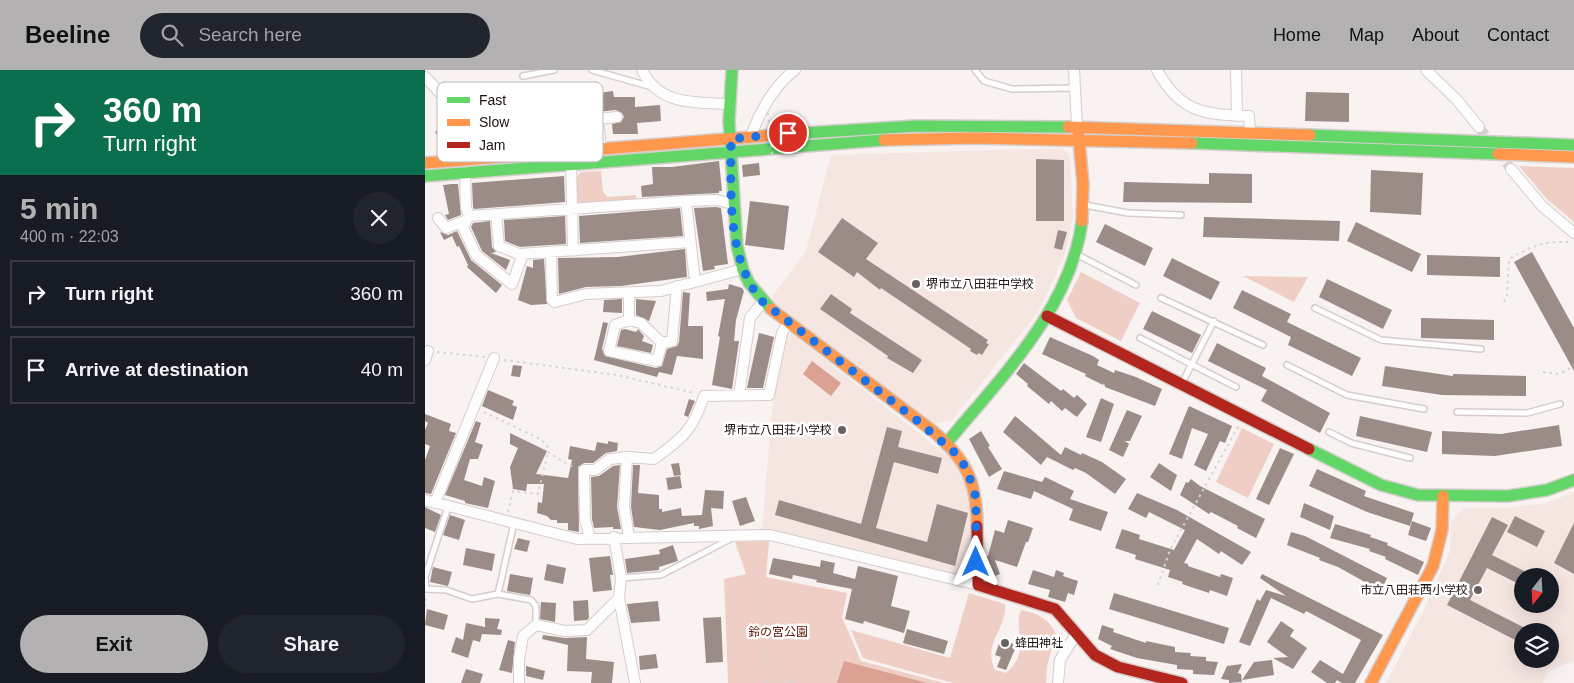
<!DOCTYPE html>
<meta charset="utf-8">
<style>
body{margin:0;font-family:Helvetica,"Noto Sans JP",sans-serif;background:#20242c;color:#f1f3f6;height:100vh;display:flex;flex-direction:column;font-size:19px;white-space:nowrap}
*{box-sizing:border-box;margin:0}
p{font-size:16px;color:#9ea1a6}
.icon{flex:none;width:28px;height:28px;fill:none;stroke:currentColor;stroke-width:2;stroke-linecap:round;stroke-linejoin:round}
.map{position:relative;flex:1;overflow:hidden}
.drawer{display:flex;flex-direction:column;background:#171b24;width:425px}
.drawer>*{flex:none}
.top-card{background:#0b6e4f;color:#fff;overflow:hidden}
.needle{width:32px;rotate:198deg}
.fabs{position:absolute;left:1089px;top:498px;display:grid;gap:10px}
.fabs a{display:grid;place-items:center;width:45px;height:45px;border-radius:50%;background:#171b24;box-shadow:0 5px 20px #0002;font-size:25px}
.pin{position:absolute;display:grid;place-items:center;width:42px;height:42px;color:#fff;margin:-21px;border:2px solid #fff;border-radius:50%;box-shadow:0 1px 5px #0007}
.me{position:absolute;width:55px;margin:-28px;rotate:0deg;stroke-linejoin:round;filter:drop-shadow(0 0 4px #0008)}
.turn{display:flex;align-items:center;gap:18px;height:105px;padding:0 20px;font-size:22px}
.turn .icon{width:65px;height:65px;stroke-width:2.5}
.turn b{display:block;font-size:35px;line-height:42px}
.round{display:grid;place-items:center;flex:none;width:52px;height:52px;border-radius:26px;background:#20242c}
.head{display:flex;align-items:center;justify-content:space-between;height:85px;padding:0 20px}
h1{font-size:30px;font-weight:800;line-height:38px;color:#b3b1b1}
.button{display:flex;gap:10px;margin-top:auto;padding:10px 20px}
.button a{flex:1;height:58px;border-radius:30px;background:#b3b1b1;color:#111;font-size:20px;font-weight:800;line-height:58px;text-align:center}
.button a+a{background:#20242c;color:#f1f3f6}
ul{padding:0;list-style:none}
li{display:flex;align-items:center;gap:15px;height:68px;margin:0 10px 8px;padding:0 10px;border:2px solid #363941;border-radius:0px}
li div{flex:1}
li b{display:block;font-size:19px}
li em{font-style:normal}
header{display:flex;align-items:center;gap:30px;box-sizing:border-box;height:70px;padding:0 25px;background:#b3b1b1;color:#111}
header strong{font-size:24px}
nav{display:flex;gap:28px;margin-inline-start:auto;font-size:18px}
.search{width:350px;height:45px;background:#20242c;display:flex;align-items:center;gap:12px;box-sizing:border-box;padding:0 18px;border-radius:28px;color:#9ea1a6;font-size:19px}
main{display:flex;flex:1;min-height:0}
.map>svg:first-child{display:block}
</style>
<header>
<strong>Beeline</strong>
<div class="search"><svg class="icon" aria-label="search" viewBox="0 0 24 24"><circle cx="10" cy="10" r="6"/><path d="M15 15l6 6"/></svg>Search here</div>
<nav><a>Home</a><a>Map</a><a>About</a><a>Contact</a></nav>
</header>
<main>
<section class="drawer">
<div class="top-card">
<div class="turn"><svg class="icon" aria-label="right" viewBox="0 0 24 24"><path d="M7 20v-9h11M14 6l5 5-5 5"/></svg><div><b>360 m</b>Turn right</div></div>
</div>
<div class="head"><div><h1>5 min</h1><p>400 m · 22:03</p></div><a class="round"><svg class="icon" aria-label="close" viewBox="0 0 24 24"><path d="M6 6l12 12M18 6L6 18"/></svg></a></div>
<ul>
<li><svg class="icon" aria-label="right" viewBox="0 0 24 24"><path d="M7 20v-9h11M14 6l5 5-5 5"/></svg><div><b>Turn right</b></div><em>360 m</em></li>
<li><svg class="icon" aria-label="arrive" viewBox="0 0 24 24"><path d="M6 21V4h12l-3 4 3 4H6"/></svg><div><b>Arrive at destination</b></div><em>40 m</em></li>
</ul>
<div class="button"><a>Exit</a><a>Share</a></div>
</section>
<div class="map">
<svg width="1149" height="613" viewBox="0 0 1149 613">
<rect width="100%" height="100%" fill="#f8f2f0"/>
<path fill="#f6e6e2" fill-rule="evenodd" d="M638,78L645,86L648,149L639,187L613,242L527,350L508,354L345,229L381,181L406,85Z
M367,264L526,388L543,418L546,435L544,500L535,506L337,459L348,331L361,266Z
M1149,422V591L1121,601L1118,613H961L1000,538L1025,481L1026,452L1039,438H1084L1121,433ZM1098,506H1125V534H1098ZM1098,561H1125V589H1098Z"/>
<path fill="#efcec6" d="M1094,96L1149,98V152L1122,129Z
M176,101L178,122L182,127L211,125L212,132L155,136L153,133L151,108L156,102Z
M656,202L715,233L696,271L651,248L642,230Z
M818,206L883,207L869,232Z
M817,358L849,374L823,428L791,412Z
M344,471L341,507L422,523L417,547L436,591L519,613H303L299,509L321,504L310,472Z
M544,523L580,534C582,560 557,573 570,600L581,603C608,579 587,561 596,540C613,543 624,549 631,564L622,596L621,613H528L438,588L426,560L525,588Z"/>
<path fill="#dba193" d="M387,291L416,313L406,326L378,304Z
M419,591L502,613H412Z"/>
<path fill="#9c8c88" d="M165,12L166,24L188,21L189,27H210V37L235,35L236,51L212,53L213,64H188L187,54L196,52L199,47L197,43L191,40L172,42L164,45L166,66L152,67L151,55L154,54L152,13Z
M881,22L924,23V52L880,51Z
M25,40L46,54L31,77L10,63Z
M611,89L639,90V151H611Z
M294,91L297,121H294V123L217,127L216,116L228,114L227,97H247Z
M334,93L335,105L318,107L317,95Z
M946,100L998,103L996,145L945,142Z
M784,103L827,104V133L698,132L699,112L784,114Z
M139,106L140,132L49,139L48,137L47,113Z
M27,114H33L36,145L23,150L20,145L24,144L18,115Z
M325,131L364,136L359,180L320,175Z
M291,137L296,138L303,194L289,196L290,199L278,201L269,138Z
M255,138L258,166L155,173L154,146Z
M140,146L141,174L95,177L80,171L79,150Z
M779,147L915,151L914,171L778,167Z
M417,148L453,173L441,189L563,270L561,273L564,274L557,285L554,283L552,285L545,281L546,279L456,218L455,220L432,202L429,207L393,182Z
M65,151L67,177L71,182L66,183L85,190L81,200L57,181L46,157L48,153Z
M931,152L996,184L987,202L922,171Z
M680,154L728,178L720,196L671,172Z
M633,160L642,162L637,180L629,178Z
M32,161L46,190L77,215L71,223L42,197L43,195L34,176L32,177L27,166L19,170L15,162L23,165Z
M260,179L262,207L196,216L161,217L134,224L133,188L193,187Z
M1107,182L1149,258V301L1089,192Z
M1002,185L1075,187V207L1002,205Z
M747,188L795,212L786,230L738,206Z
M119,189L122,234L106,235L93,230L102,196L108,198V190Z
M902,209L967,240L958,259L894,227Z
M304,214L317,218L319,221L311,250L309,271H314L307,319L287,315L295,267L293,266L300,229L282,231L281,222L303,219Z
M817,220L866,244L862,252L936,288L927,306L863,275L866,267L808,238Z
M258,222L265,223L263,256H278V289L252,286L247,305L234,302L232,307L169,290L178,252L183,253L177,279L180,286L231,298L237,296L242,279L252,276L254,272Z
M406,224L427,239L425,243L497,290L488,303L462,288L463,286L395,239Z
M197,229V243L178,242L179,230Z
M211,229L231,231L224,251L211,245Z
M727,241L776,265L767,283L718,259Z
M996,248L1069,250V270L996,268Z
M200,259L211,262L213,259L219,266L217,271L228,275L226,283L192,276L196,260Z
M334,263L349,267L338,318H322Z
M625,267L668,286L674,290L672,295L689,303L690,300L711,307L737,319L730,336L680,317L679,313L678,315L660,306L661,304L617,284Z
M792,273L841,298L837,306L905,343L895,363L836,331L842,320L783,291Z
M599,293L636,321L638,319L649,328L652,325L662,334L652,347L640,338L637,341L626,331L624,334L602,316L603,314L591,304Z
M88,295L97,296L95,307L86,306Z
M960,296L1028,306V304L1101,306V326L1017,325L957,316Z
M63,320L89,331L87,335L92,337L88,350L57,336Z
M676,328L689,334L676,372L661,367Z
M264,329L270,331L263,347L259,345Z
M764,336L807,356L800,373L795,371L781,401L769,395L783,364L767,358L757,389L744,384Z
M702,340L717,346L705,371H700L704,374L698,387L684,380Z
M0,344L26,354L24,361L31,363L6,424L0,423V390L5,376L0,374V360L3,353L0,351Z
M590,346L636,385L640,377L656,385L657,383L677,392L701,409L690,424L661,403L650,398L648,400L622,387L616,395L578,362Z
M935,346L1007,362L1002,382L931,366Z
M51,351L56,353L50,372L58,375L53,389H45L39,410L57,416L59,407L70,411L63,438L40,433V431L20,425Z
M1134,355L1137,376L1070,386L1017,384V361L1076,364Z
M462,357L477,361L473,377L517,388L513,404L469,392L451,458L502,472L512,434L543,443L530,496L350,445L354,430L436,454Z
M556,361L565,376L563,377L577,399L564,407L544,369Z
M85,363L122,381L111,404L143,408L147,390L143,389L145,376L170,381L172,372L183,374V371L193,373L192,381L181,383L168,393H159L153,397L154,462L143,460V453H132V450H126L122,446L112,443L113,432L117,433L119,414H102L101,421L88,419L85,397L93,378L85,374Z
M855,378L869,384L844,435L831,429Z
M254,393L256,405L249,406L246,394Z
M734,393L752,405L746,421L725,407Z
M195,395L192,437L196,459H188V457L169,458L167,449L166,407L174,406L188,396Z
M208,395H215L213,423L234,425V439H237V442L256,438L257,446L277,445L280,420L299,421L298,439L286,438L288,456L274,459V456H269V453L235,460L209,457L206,437Z
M892,399L941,421L939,426L989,443L985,456L942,442L884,416Z
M579,401L617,412L620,407L649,421L645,429L683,442L676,461L644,450L648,439L609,421L606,429L572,419Z
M255,406L257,418L243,420L241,408Z
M766,409L775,416L840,449L831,468L812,458L813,456L786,442L784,444L755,425L761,412L763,413Z
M712,423L752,440L826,482L817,495L796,481L794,484L772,469L759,493L763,494V496L795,507L796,504L808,508L802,526L785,520L784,523L757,514L758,512L743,507L745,500L710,489L711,485L690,478L697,459L715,465L714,469L749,480L760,460L724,442L721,448L703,439Z
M321,427L330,451L315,456L307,431Z
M879,433L909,446L905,460L875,447Z
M0,437L16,445L10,462L0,458Z
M25,445L40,450L34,470L18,465Z
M1090,446L1120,461L1112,477L1082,462Z
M1067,447L1083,455L1067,485L1109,506H1098V516L1062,498L1045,530L1098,557V574L1022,535Z
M583,450L608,458L603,472H601L592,497L570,490L575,504L565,508L560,487L563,486L570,460L579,463Z
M987,451L1006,458L1001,471L983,465Z
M1149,453V504L1129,493Z
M910,454L946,465L945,467L963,473L962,475L999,492L993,505L960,489L961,487L944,481L945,479L905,468Z
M866,462L880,466L962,508L956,521L913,497L894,490L895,488L862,475Z
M93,468L105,471L102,482L89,479Z
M248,475L253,491L234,497V500L202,503L200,489L235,484L234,480Z
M41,478L70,484L67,501L38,495Z
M185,486L188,505H185L187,520L168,522L164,488Z
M348,488L395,497L396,490L410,493L408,503L430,509L433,496L473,506L466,536L485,541L479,563L439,551L438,554L420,549L427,519L391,512L392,510L368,505L367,509L344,504Z
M122,494L141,498L138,514L119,510Z
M8,497L27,502L23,516L5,512Z
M608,500L629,507L631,500L639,503L638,506L653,511L649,525L643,523L640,532L623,527L625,520L603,514Z
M85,504L108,508L105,525L82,521Z
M837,504L958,565L930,613H917L912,610L910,613H902L886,602L895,590L918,604L936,570L881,541L879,544L846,528L825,576L814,572L832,529L835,531L841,520L861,526L835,508Z
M689,523L804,558L799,574L684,539Z
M163,530L164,548L162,550L149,551L148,531Z
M233,531L235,551L206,553L202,534Z
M116,532L131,533L130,552L115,549Z
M2,539L23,545L19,560L0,555Z
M296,547L298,592L281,593L278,548Z
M60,548L75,549L72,559L77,560L76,565L57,564L55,572L48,570L43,588L26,582L31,567L38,570L41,553L60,557Z
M856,551L869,560L865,566L882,578L868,599L848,588L863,587L842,572Z
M677,555L689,559L688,562L721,573V571L750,577V582L766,583L765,586L781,587V591L793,592L789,605L768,604V600L752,599V595L712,588L685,579L687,576L673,569Z
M482,559L523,571L519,584L478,573Z
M118,565L140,568L162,567L161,589L189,592L187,613H166L167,602L142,601L143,575L117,569Z
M83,570L90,572L87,603L74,600Z
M578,571L589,574L587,578L590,579L581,600L572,597L576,587L570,585L574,574L577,575Z
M231,584L233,598L215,600L214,586Z
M847,590L849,605L817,610L829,592Z
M817,594L813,603L816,604L817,612L804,613V610L796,609L802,596Z
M101,596L120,601L118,610L101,606Z
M41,599L58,604L55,613H36Z"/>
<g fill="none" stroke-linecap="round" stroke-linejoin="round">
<path stroke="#d7d0ce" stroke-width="10" stroke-dasharray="10 5" stroke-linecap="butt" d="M1054,57L1086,99"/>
<defs>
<path id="lane" d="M167,0L227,17
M550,0L559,11L587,19L649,18
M98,6L129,0
M660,135L703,143L756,145
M651,184L711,215
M736,228L838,275
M890,238L956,270L1056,279
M715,268L811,317
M862,295L922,325L999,339
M757,313L789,251
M1032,342L1102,343L1135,334
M904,362L926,373L985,388
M0,507L23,437
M196,508L236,505L307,468
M0,509L1,519L21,520L47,529L73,524L106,530L111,536V555
M73,524L89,453"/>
<path id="street" d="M217,0C234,36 270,32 305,34
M649,0L652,56
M732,0C755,42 779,45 824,46L825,62
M811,0L812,46
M1001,0L1032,30L1054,57
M0,7L20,28L51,44L55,54C46,66 36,75 36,90
M326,66C334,43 350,14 370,0
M176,78L173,49L192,47
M146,93L148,181
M1086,99L1117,136L1149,163
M40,102L41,138L44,146L261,131L292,130L308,134
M261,131L270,211
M71,144L74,176L94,184L265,172
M44,146L38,157L51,185L87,214L98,184
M13,148L21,158L42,150
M126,183L127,230L130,232L161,224L236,221L318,199
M204,222V250L216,253L237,273L232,291L184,281L190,255L204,250
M237,273L247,271L252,216
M0,290L3,281
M314,326L325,248L338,232
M0,430L152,469L345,465L553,515
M10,433L69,288
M204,467L199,437L202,387L229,389C258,368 268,360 279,326L344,325L357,263L363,253
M165,468L160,450L159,400H170L185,389L202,387
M194,528L210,613
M94,613V589L98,566L111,555L140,561L162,560L194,528L196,508L189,467
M633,613L635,590L651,564"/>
<path id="fast" d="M307,0L304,51L312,176L318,200L324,213L346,239
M363,64L491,56L643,57
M885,65L1149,75
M767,73L1073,84
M0,106L459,70
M521,374C575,308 646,239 657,151
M884,379L956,415L993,425L1083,426L1122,420L1149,410"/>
<path id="slow" d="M643,57L885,65
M653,61L658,113L657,151
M459,70L549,68L767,73
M1073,84L1149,87
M0,93L363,64
M346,239L509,362C542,390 552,413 552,456
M946,613L1008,496L1017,460L1018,426"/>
<path id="jam" d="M622,246L884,379
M552,456L553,515L630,539L670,585L693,597L757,613"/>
</defs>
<use href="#lane" stroke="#d5cdcb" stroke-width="8"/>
<use href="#street" stroke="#d5cdcb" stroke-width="12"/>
<use href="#fast" stroke="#d5cdcb" stroke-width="14"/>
<use href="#slow" stroke="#d5cdcb" stroke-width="14"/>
<use href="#jam" stroke="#d5cdcb" stroke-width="14"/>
<path stroke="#d6d4d4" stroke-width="2" stroke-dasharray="2.5 4" stroke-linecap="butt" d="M1079,232L1082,226L1084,189C1107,176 1118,171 1144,172
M12,282L60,287
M79,290L192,305L269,323
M1118,302L1134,304L1149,296
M59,342L115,369L122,375L123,382L142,394L150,397
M83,442L88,421L113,424L123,382
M329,475L330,506L345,610
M733,515L745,480L814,355
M0,537L1,527
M340,613L343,610H356L368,613"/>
<use href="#lane" stroke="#fefdfd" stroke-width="5"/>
<use href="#street" stroke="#fefdfd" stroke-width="10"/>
<use href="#fast" stroke="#63d668" stroke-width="11"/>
<use href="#slow" stroke="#ff974d" stroke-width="11"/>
<use href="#jam" stroke="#b3261e" stroke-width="11"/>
<path stroke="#d6d4d4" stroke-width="2" stroke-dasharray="2.5 4" stroke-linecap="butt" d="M343,43L347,85"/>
</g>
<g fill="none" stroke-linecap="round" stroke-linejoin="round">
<path stroke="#1a73e8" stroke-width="9" stroke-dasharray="0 16.2" d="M363,63L306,69C306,121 301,190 338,232L494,352L529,382L542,399L551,428V492"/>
</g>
<g fill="#68605d" stroke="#fff" stroke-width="2">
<circle cx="491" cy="214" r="5"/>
<circle cx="417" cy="360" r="5"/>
<circle cx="1053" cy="520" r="5"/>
<circle cx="580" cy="573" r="5"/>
</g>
<g text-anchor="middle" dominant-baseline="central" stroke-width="5" stroke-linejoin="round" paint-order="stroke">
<g font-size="12" fill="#1b110e" stroke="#fff" text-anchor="start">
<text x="501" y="214">堺市立八田荘中学校</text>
<text x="407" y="360" text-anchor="end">堺市立八田荘小学校</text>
<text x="1043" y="520" text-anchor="end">市立八田荘西小学校</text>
<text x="590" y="573">蜂田神社</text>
</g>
<g font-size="12" fill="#5e1505" stroke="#fff">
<text x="353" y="562">鈴の宮公園</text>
</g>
</g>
<rect x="12" y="12" width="166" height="80" rx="8" fill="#fff" stroke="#bbb8b7" stroke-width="1"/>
<rect x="22" y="27" width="23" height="6" fill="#63d668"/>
<rect x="22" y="49" width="23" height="7" fill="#ff974d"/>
<rect x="22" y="72" width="23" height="6" fill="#b3261e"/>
<g font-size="14" fill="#1b110e">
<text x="54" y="35">Fast</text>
<text x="54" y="57">Slow</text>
<text x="54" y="80">Jam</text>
</g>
</svg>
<div class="fabs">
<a><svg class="needle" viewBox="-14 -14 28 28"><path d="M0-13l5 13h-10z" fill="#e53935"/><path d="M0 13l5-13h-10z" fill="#9ea1a6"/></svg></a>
<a><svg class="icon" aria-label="layers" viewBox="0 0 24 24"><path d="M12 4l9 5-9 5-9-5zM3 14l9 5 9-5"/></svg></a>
</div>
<div class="pin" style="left:363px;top:63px;background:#d93025"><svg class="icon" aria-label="arrive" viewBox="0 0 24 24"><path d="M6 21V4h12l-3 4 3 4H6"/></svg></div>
<svg class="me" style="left:551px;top:492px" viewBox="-20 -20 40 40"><path d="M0-17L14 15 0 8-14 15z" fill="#1a73e8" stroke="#fff" stroke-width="4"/></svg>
</div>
</main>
